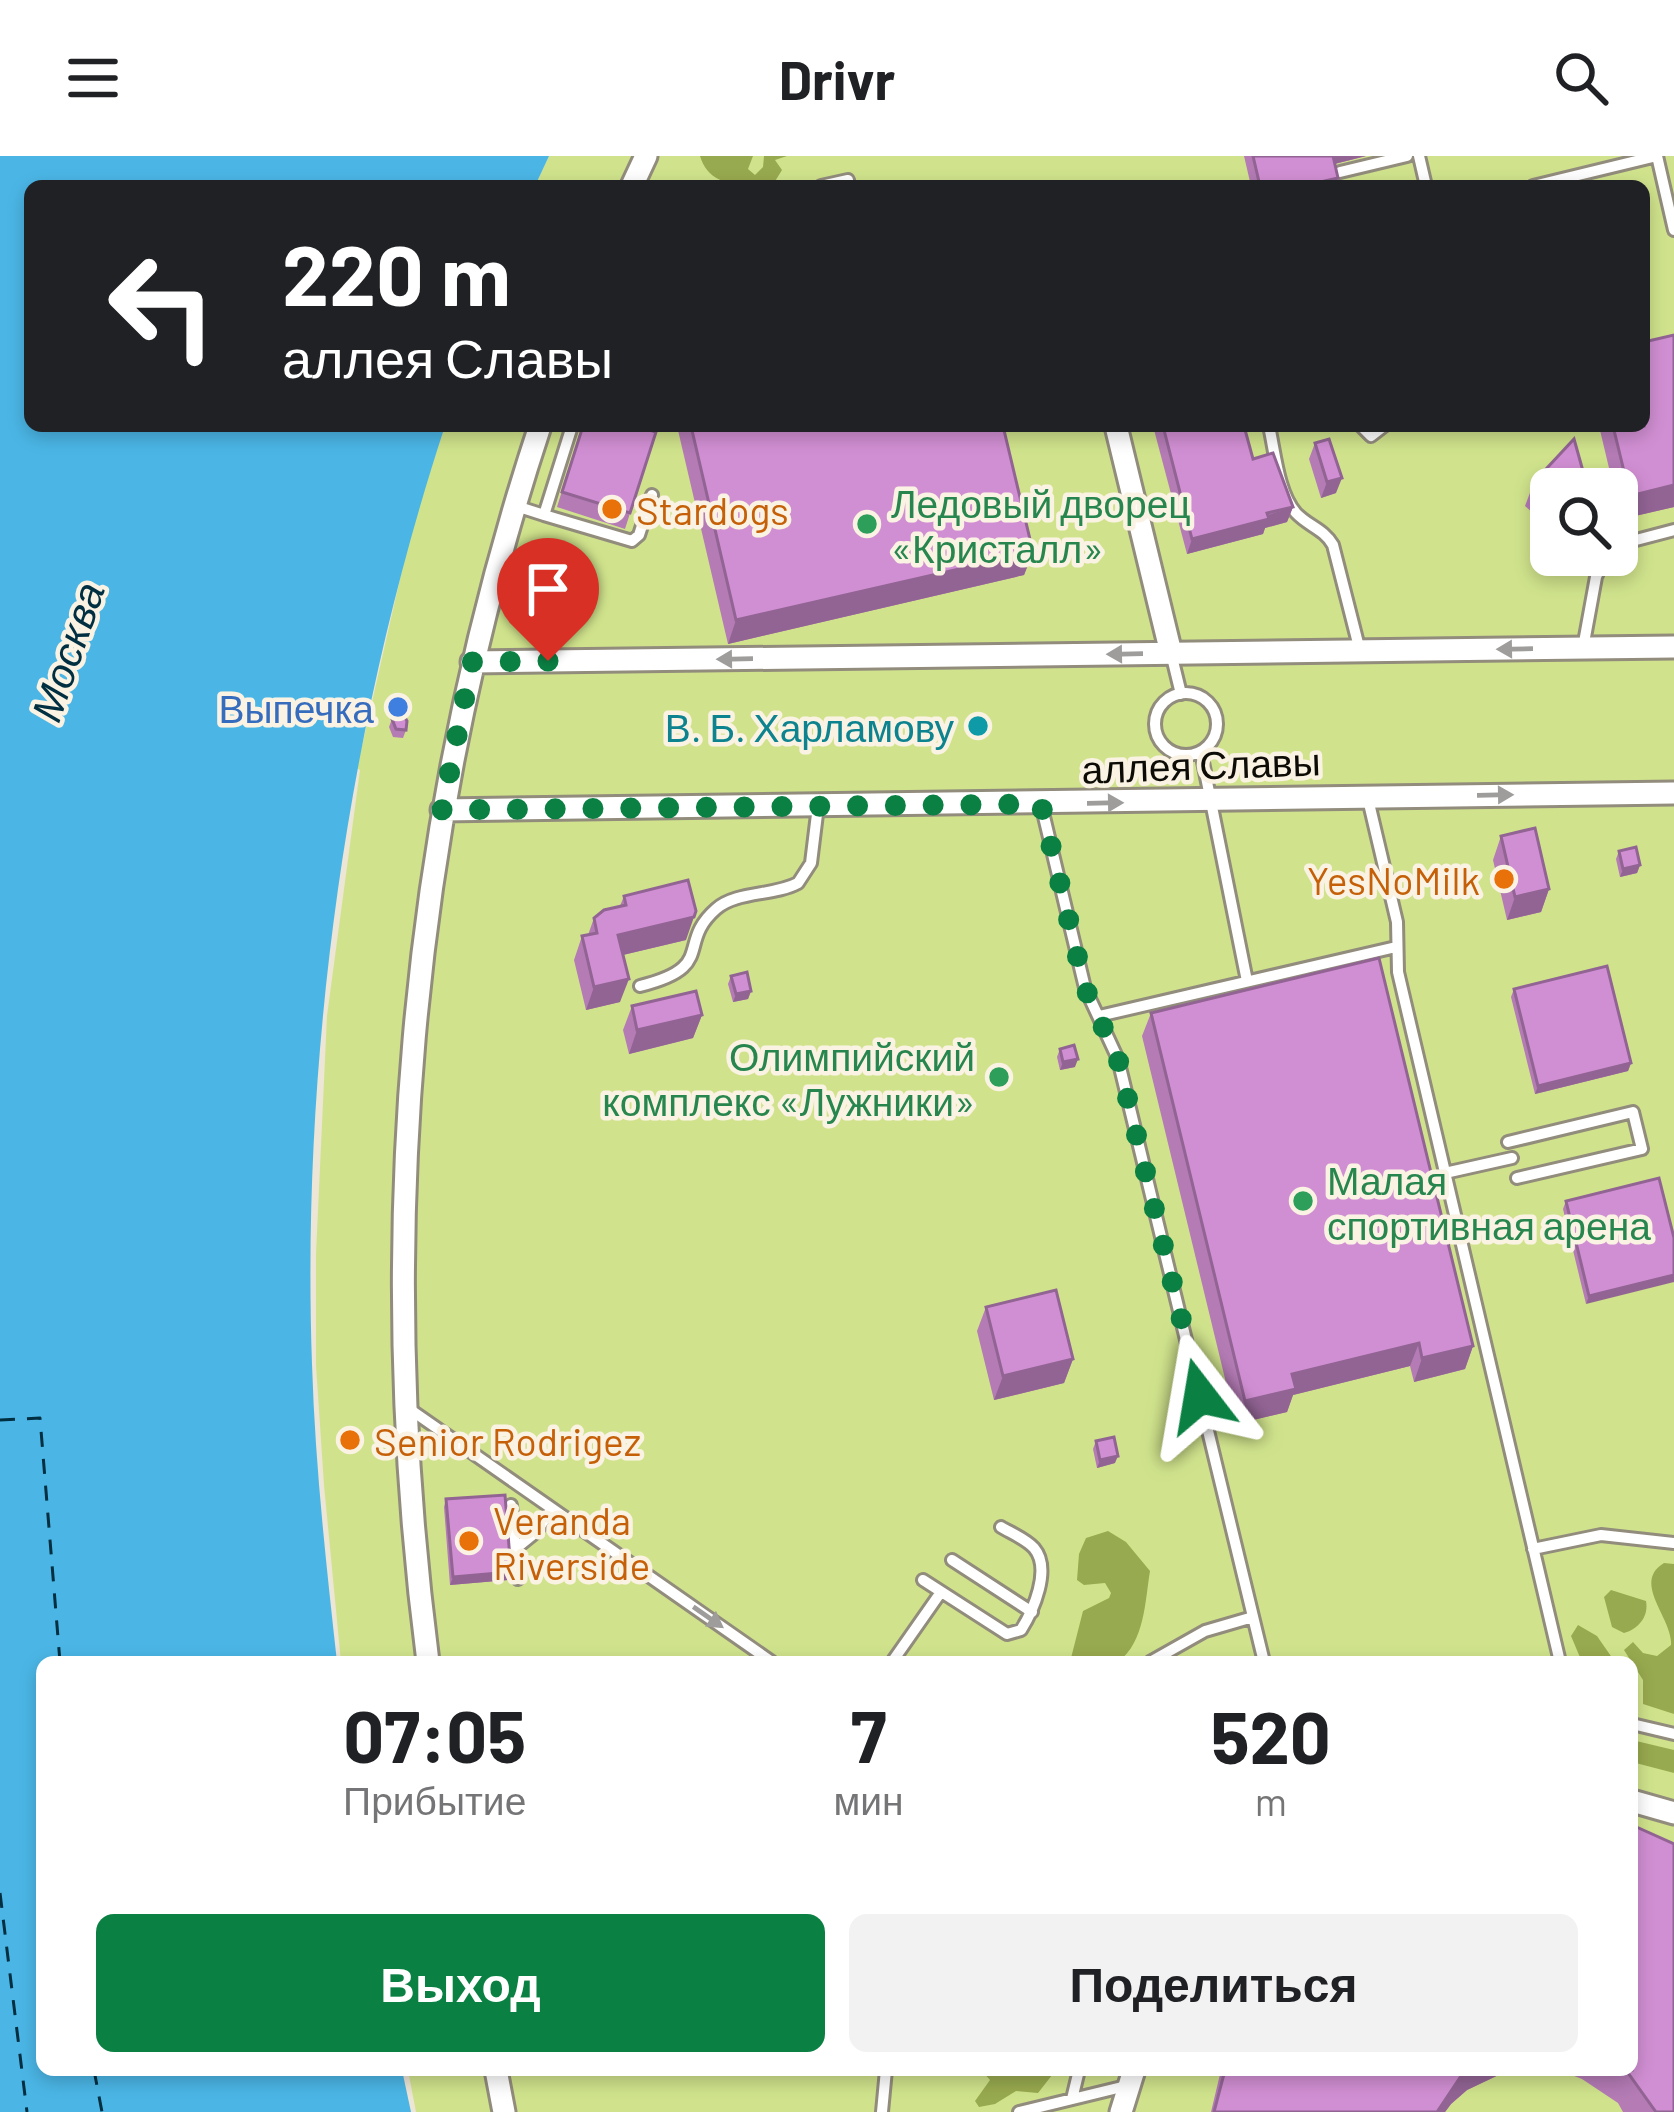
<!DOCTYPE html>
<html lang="ru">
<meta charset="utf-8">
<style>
body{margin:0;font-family:Barlow,sans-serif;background:#f2f2f2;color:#202124;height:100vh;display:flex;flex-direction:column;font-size:45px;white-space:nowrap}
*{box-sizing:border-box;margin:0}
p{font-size:39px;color:#757577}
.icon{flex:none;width:66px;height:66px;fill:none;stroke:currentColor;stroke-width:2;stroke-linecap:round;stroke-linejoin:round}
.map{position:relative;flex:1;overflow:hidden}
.panel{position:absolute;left:36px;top:1500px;width:1602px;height:420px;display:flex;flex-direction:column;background:#fff;border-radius:18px;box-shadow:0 6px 18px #0003}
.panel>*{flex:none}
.guide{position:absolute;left:24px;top:24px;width:1626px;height:252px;border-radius:18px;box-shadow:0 6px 18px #0003;background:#202124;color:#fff;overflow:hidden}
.controls{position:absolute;left:1530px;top:312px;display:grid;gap:24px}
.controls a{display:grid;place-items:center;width:108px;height:108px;border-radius:18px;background:#fff;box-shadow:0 6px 18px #0003;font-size:60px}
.pin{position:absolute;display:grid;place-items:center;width:102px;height:102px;color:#fff;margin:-123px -51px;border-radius:50% 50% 50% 0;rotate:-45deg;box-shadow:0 0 12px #0007}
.pin .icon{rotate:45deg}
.me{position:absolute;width:132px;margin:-66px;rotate:346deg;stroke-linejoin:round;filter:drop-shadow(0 0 9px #0008)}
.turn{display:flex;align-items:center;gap:42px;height:252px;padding:0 60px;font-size:54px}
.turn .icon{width:156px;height:156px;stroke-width:2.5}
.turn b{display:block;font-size:84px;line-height:102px}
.eta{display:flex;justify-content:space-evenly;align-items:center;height:204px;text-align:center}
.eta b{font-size:72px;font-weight:700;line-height:84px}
.action{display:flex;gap:24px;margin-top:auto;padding:24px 60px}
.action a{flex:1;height:138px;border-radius:18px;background:#0b8043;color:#fff;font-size:48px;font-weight:700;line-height:138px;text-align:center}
.action a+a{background:#f2f2f2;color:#202124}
header{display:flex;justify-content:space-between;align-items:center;height:156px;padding:0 60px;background:#fff;font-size:54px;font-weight:700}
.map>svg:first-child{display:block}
</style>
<header><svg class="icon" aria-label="menu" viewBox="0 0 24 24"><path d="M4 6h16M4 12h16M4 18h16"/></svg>Drivr<svg class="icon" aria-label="search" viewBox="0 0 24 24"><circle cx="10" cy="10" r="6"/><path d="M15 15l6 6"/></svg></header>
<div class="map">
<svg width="1674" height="1956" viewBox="0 0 1674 1956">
<rect width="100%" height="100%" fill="#ede5d5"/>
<path fill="#d0e38c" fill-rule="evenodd" d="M549,0H1674V1956H416L408,1914H1632V1506H341L324,1329L316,1209V1098L327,860L360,614L357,612L412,370L445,270H1644V30H535ZM1551,333H1617V399H1551Z"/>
<path fill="#98aa4f" d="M700,0H753L748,13L755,19L763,11L764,0H787L775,4L782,14L774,27C746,32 709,32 700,0Z
M1108,1375L1126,1386L1150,1415C1145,1445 1145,1486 1118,1506H1070L1083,1455L1109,1442L1111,1437L1105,1427L1084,1429L1077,1424L1079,1398L1086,1382Z
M1664,1407L1674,1408V1558L1643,1548V1524L1624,1494L1633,1486L1643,1497L1657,1500L1671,1489C1673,1462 1631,1427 1664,1407Z
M1611,1434L1646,1445C1649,1461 1638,1473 1624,1477L1612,1471L1604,1441Z
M1578,1469L1597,1480L1615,1506H1582L1571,1480Z
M1632,1584L1674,1594V1617L1632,1606Z
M981,1914H1056L1038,1937L1016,1935L995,1948L979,1951L975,1945L990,1924Z"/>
<path fill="#4bb6e6" d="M0,0H549L535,30H30V270H445C348,565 301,898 312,1208C315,1307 326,1407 337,1506H42V1914H402L411,1956H0Z"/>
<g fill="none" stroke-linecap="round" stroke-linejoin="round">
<path stroke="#002f42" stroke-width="3" stroke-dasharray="15 12" stroke-linecap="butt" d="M0,1264L40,1262L60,1506
M0,1737L27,1956
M94,1914L102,1956"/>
<defs>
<path id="lane" d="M1419,0L1426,30
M1340,16L1407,0
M821,30L848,24
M1533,30L1657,0L1674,74
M1269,270C1275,296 1278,337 1296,357C1308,370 1324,373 1333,389L1360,495
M1361,270L1371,280L1384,270
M516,350L544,359L572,270
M544,359L632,385L639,379L652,339
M1617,389L1674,374
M1583,492L1596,421L1606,399
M1171,497L1181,538
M1155 568a31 31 0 1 1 62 0a31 31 0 1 1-62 0Z
M1201,596L1247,825
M1368,643L1397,766L1398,816L1560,1506
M1041,648L1085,832L1118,903L1264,1506
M640,830C717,811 676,788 716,753C736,735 774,740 798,727L811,707L818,650
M1099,860L1396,791
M1508,986L1633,956L1642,993L1517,1022
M1445,1017L1512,1002
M408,1252L772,1506
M511,1349L518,1423
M515,1393L536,1376L552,1353
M1533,1393L1601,1379L1674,1387
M952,1404L1032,1456
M923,1424L1007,1478L1021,1474C1033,1455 1052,1413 1034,1392C1026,1383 1011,1377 1001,1371
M892,1506L941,1436
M1150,1506L1205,1475L1253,1461
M1632,1568L1674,1578
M1072,1943L1079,1914
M882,1956L886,1914
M1019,1956L1126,1930"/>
<path id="street" d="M632,30L646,0
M1116,270L1171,497
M472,506L1674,491
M442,654L1674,637
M428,1506C374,1090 408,669 540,270
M1632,1645L1674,1657
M496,1914L504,1956
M1121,1956L1134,1914"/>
</defs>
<use href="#lane" stroke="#928c7d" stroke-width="16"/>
<use href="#street" stroke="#928c7d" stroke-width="27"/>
<use href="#lane" stroke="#fff" stroke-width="10"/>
<use href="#street" stroke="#fff" stroke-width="21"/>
</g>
<path fill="#b47bb5" d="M1244,0H1366L1335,8L1338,22L1335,30H1251Z
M582,270L656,276L625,373L557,351Z
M677,270H1003L1033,396L1024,419L728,488Z
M1153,270H1244L1253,303L1293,351L1287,366L1265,372L1263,378L1187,398Z
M1599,270H1644L1674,351L1622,363L1617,344V333H1614Z
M1574,283L1588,333H1551V355L1542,365L1525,350L1534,326Z
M1315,287L1336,337L1321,342L1309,303Z
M392,563L406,574L403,582L393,581L389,571Z
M1501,680L1549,733L1541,756L1507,764L1493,704Z
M1619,695L1640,709L1637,717L1620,721L1616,703Z
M624,740L686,784L623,799L620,846L586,854L574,804L582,780L588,779L594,762L620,750Z
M731,820L751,835L748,843L733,846L728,828Z
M1514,833L1631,907L1628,915L1535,938L1511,841Z
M632,850L702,859L693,882L629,898L623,874Z
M1151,857L1473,1190L1465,1213L1414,1226L1410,1210L1293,1239L1287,1256L1236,1268L1142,880Z
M1060,893L1075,911L1060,914L1057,901Z
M1659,1022L1586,1148L1563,1053L1566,1045Z
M986,1151L1073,1203L1064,1227L994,1244L977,1175Z
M1096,1285L1115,1307L1097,1312L1093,1293Z
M446,1343L511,1416L508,1424L450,1429L444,1351Z
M1221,1914H1632L1674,1956H1623L1618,1947L1582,1923L1564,1916L1507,1915L1467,1934L1451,1948L1445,1956H1211Z"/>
<path fill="#926494" d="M1330,0H1366L1326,10Z
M1338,22L1335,30H1303Z
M1342,322L1336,337L1321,342L1327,326Z
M1674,329V351L1622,363L1630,340Z
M1551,341V355L1542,365Z
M1293,351L1287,366L1265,372L1263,378L1187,398L1192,383Z
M1033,396L1024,419L728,488L736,464Z
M1640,709L1637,717L1620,721L1623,713Z
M1549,733L1541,756L1507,764L1515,741Z
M694,761L686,784L610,802L618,779Z
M629,823L620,846L586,854L594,831Z
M751,835L748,843L733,846L736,838Z
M702,859L693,882L629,898L637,874Z
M1078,903L1075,911L1060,914L1063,906Z
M1631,907L1628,915L1535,938L1538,930Z
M1674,1119V1126L1586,1148L1589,1140Z
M1419,1187L1410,1210L1293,1239L1287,1256L1236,1268L1245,1245L1292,1218Z
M1473,1190L1465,1213L1414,1226L1422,1202Z
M1073,1203L1064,1227L994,1244L1003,1220Z
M1118,1300L1115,1307L1097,1312L1100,1304Z
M511,1416L508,1424L450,1429L453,1421Z
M1465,1914H1565L1564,1916L1507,1915L1467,1934L1451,1948L1445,1956H1437Z"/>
<path fill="#d18fd3" stroke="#926494" stroke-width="3" d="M1253,0H1333L1338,22L1303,30H1260Z
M1674,179V329L1630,340L1613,270H1644V186Z
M583,270H636L656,276L630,357L562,336Z
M691,270H1003L1033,396L736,464Z
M1163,270H1244L1253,303L1273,297L1293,351L1267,357L1269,363L1192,383Z
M1329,283L1342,322L1327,326L1315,287Z
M1574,283L1588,333H1576L1566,324L1558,333H1551L1550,341L1534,326Z
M402,556L407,565L406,574L396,573L392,563Z
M1535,672L1549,733L1515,741L1501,680Z
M1636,691L1640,709L1623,713L1619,695Z
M688,724L696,755L694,761L618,779L629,823L594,831L582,780L597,777L594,762L604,754L626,749L624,740Z
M1379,802L1473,1190L1422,1202L1419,1187L1292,1218L1296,1233L1245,1245L1151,857Z
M1607,810L1631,907L1538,930L1514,833Z
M747,816L751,835L736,838L731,820Z
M696,835L702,859L637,874L632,850Z
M1074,889L1078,903L1063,906L1060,893Z
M1659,1022L1674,1082V1119L1589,1140L1566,1045Z
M1056,1134L1073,1203L1003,1220L986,1151Z
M1114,1281L1118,1300L1100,1304L1096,1285Z
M505,1339L511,1416L453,1421L446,1343Z
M1632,1669L1674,1688V1956H1656L1626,1914H1632Z
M1225,1914H1465L1437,1956H1214Z"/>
<defs><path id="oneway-solid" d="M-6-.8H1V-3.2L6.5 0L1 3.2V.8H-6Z" transform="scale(3)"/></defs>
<g fill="#9e9d9b">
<use href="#oneway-solid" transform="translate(1515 493) rotate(179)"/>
<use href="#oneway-solid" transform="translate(1125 498) rotate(179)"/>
<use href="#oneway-solid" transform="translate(735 503) rotate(179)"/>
<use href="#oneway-solid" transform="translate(1495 639) rotate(-1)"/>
<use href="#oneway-solid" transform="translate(1105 647) rotate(-1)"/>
<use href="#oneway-solid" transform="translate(708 1461) rotate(35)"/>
</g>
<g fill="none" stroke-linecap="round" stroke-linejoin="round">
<path stroke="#0b8043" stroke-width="21" stroke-dasharray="0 37.8" d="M548,505L472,506L442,654L1041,648L1085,832L1118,903L1200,1240"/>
</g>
<g fill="#e8710a" stroke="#faf2e2" stroke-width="4.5">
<circle cx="612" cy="353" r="12"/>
<circle cx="1504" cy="723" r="12"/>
<circle cx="350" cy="1284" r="12"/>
<circle cx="469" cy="1385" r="12"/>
</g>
<g fill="#2e9e5b" stroke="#faf2e2" stroke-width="4.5">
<circle cx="867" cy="368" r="12"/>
<circle cx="999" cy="921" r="12"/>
<circle cx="1303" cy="1045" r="12"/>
</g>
<circle fill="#3f7fe0" stroke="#faf2e2" stroke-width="4.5" cx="398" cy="551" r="12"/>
<circle fill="#0f9aa8" stroke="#faf2e2" stroke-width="4.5" cx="978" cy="570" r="12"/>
<g text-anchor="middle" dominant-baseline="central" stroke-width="9" stroke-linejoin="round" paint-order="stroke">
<g font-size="39" fill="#27864d" stroke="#faf2e2" text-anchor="start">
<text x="891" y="346">Ледовый дворец<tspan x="891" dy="45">«Кристалл»</tspan></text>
<text x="975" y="899" text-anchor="end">Олимпийский<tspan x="975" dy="45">комплекс «Лужники»</tspan></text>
<text x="1327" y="1023">Малая<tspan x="1327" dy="45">спортивная арена</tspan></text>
</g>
<g font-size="39" fill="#c56008" stroke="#faf2e2" text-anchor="start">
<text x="636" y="353">Stardogs</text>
<text x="1480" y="723" text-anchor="end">YesNoMilk</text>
<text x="374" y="1284">Senior Rodrigez</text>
<text x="493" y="1363">Veranda<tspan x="493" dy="45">Riverside</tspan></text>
</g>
<g font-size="39" fill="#366cbe" stroke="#faf2e2" text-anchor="end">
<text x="374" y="551">Выпечка</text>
</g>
<g font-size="39" fill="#0d838f" stroke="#faf2e2" text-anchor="end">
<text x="954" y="570">В. Б. Харламову</text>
</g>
<g font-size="39" fill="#0d0b06" stroke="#faf2e2">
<text transform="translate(1201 608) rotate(-2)">аллея Славы</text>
</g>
<g font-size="42" font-style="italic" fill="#002f42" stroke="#faf2e2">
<text transform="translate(66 495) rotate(-71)">Москва</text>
</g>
</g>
</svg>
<div class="controls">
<a><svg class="icon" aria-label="search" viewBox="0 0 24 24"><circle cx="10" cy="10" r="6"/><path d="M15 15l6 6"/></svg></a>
</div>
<div class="pin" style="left:548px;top:505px;background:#d93025"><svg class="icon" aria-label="arrive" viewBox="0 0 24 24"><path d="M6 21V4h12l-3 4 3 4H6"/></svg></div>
<svg class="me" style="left:1200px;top:1240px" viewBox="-20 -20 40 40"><path d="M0-17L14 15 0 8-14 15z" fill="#0b8043" stroke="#fff" stroke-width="4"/></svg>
<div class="guide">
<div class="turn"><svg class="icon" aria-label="left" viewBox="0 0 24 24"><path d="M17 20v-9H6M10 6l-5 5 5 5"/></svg><div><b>220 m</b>аллея Славы</div></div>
</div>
<section class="panel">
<div class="eta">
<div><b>07:05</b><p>Прибытие</p></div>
<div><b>7</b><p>мин</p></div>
<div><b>520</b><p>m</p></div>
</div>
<div class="action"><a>Выход</a><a>Поделиться</a></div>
</section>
</div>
